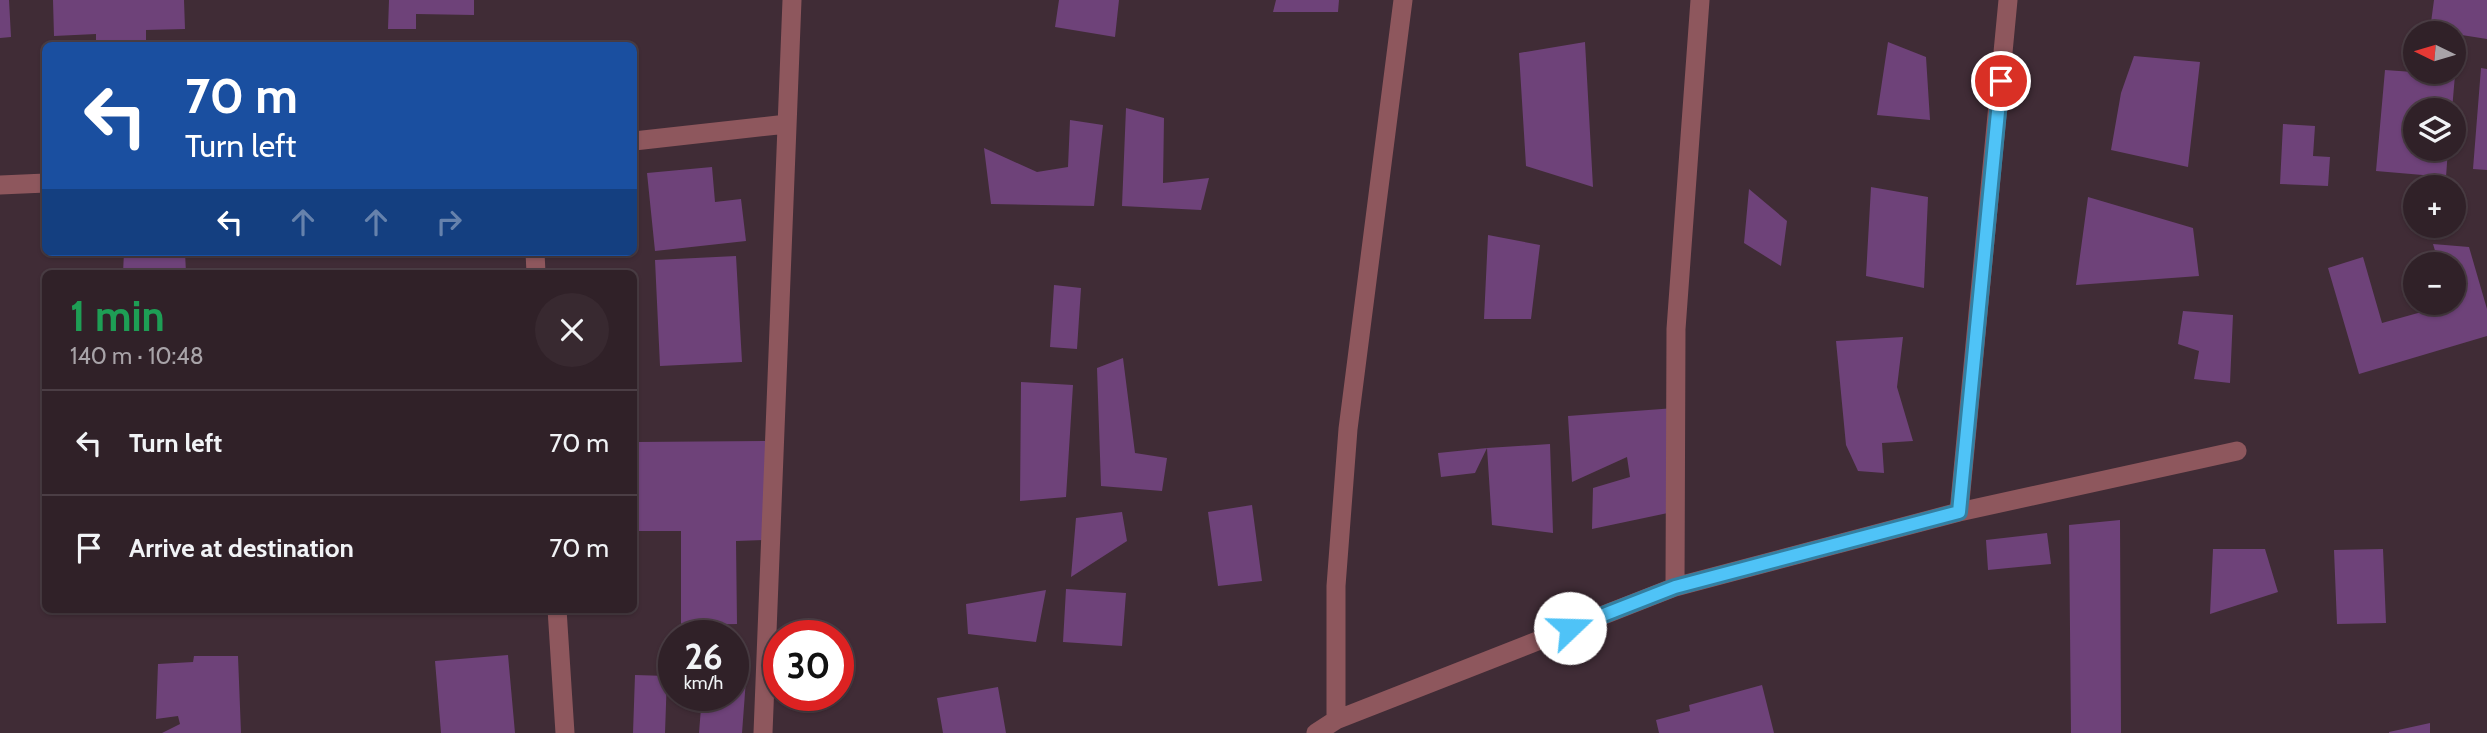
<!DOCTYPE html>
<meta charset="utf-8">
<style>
body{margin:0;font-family:Cabin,sans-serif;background:#382930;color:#f1f3f6;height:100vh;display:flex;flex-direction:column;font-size:26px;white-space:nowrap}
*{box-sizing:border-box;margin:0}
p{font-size:23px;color:#a8a3a8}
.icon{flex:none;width:38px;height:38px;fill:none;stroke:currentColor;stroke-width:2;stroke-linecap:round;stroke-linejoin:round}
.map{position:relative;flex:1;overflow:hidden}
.side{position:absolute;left:42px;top:270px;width:595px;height:343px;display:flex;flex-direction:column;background:#302128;border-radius:10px;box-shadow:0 2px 5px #0004,0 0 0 2px #4b3e45}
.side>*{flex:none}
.hud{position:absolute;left:42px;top:42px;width:595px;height:214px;border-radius:10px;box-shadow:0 2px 5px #0004,0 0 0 2px #4b3e45;background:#1a4fa0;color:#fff;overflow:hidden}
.needle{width:46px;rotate:275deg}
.controls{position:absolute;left:2403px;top:21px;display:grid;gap:14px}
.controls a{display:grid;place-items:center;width:63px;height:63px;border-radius:50%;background:#302128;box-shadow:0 2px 5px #0004,0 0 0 2px #4b3e45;font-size:35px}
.speed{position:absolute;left:658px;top:620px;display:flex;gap:14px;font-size:35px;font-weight:700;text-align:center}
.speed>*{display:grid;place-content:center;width:91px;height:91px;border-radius:50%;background:#302128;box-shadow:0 2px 5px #0004,0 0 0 2px #4b3e45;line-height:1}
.speed small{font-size:18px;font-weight:400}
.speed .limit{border:10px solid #d22;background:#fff;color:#111}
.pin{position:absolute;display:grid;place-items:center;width:60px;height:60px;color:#fff;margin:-30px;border:4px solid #fff;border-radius:50%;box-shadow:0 2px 7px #0007}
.me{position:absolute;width:77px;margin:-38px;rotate:69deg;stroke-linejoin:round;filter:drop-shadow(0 0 5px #0008)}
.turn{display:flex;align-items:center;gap:24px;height:147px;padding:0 28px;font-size:32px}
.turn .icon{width:91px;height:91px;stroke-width:2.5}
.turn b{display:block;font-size:49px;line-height:60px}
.lanes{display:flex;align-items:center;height:66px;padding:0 28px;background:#0003;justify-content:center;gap:35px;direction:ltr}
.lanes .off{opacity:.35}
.round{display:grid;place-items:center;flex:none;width:74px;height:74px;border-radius:37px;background:#382930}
.overview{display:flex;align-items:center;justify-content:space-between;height:119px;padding:0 28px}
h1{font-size:42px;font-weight:700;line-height:52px;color:#1e9e55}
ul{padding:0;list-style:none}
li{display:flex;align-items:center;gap:21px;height:105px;padding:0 28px;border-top:2px solid #4b3e45}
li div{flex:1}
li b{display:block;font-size:26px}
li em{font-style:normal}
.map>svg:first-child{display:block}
</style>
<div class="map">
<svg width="2487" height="733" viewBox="0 0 2487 733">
<rect width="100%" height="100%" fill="#402c36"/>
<path fill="#6e4279" d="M0,0H9L11,37L0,38Z
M53,0H184L185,29L146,30V46H96V34L54,36Z
M389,0H474V15L416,14V29H388Z
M1059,0H1119L1115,37L1055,27Z
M1276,0H1339L1338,12H1273Z
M2434,0H2487V39L2430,30Z
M1585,42L1593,187L1526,166L1519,53Z
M1888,42L1926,57L1930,120L1877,115Z
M2134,56L2200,62L2188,167L2111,150L2121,93Z
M2481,68L2487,69V170L2473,169Z
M2385,70L2455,75L2452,110H2415V149H2448L2446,177L2376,171Z
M1126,108L1164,118L1163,183L1209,178L1201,210L1122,206Z
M1070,120L1103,125L1094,206L991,204L984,148L1037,172L1068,167Z
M2283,124L2315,126L2313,156L2330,157L2328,186L2280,184Z
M712,167L715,202L741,199L746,241L655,251L647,173Z
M1871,187L1928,197L1924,288L1866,276Z
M1749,189L1787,221L1781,266L1744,243Z
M2088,197L2193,228L2199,276L2076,285Z
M1488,235L1540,245L1531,319H1484Z
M2433,244L2469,247L2487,309V336L2359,374L2328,268L2363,257L2382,323L2454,303V264H2439Z
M124,252H185L186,273H123Z
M736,256L742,362L660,366L655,260Z
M1054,285L1081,288L1077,349L1050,347Z
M2183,311L2233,315L2230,383L2194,379L2199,351L2178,344Z
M1903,337L1897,387L1913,441L1882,443L1884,473L1858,471L1846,445L1836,341Z
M1123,358L1135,453L1167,458L1162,491L1101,486L1097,368Z
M1021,382L1073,385L1066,497L1020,501Z
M1675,408L1682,510L1592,529L1593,488L1630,477L1627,457L1572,482L1568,416Z
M765,441L766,540L736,541L737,624L681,625V531H637L636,442Z
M1550,444L1553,533L1492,525L1487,448Z
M1487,448L1475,473L1441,477L1438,453Z
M1252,505L1262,581L1218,586L1208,512Z
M1122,512L1127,541L1071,577L1076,518Z
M2120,520L2121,733H2071L2069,525Z
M2047,533L2051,564L1988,570L1986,540Z
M2213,549H2265L2278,592L2210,614Z
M2383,549L2386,623L2337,624L2334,550Z
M1066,589L1126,593L1122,646L1063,642Z
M1046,590L1036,642L968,634L966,604Z
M508,655L515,733H441L435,661Z
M194,656H238L241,733H162L180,724L178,716L156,719L158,664L193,662Z
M733,665L747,666L742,733H699L702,695H733Z
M635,675L667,676L665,733H633Z
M1762,685L1774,733H1659L1656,720L1690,711L1689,705Z
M998,687L1006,733H943L937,698Z
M2430,723V733H2389V732Z"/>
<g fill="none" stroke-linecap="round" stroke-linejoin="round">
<path stroke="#8e575d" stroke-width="19" d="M634,141L787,124
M0,185L46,183
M535,252L536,273
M1959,512L2008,0
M1675,587L1676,329L1700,0
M557,609L565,733
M1336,720V586L1348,429L1403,0
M763,733L792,0
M1316,733L1336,720L1675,587L1959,512L2237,451"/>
</g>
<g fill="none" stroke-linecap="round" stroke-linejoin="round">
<defs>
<path id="route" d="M1570,628L1675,587L1959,512L2001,81"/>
</defs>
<use href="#route" stroke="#337fa1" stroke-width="18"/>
<use href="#route" stroke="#4fc3f7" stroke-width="12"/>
</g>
</svg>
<div class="controls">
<a><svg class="needle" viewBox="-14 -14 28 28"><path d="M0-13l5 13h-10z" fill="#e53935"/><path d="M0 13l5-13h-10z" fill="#a8a3a8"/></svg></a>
<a><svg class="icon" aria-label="layers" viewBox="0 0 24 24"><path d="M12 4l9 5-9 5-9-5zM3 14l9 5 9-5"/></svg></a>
<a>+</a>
<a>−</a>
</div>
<div class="speed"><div>26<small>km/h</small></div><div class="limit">30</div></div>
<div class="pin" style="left:2001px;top:81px;background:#d93025"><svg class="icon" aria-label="arrive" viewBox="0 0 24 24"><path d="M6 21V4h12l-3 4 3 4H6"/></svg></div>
<svg class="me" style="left:1570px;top:628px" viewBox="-20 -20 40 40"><circle r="19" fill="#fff"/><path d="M0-13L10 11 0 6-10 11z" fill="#4fc3f7"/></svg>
<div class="hud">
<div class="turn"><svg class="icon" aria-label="left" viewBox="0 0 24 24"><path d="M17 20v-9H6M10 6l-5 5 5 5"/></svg><div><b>70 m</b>Turn left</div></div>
<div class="lanes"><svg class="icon" aria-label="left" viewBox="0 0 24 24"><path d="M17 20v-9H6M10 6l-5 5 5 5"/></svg><svg class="icon off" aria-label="ahead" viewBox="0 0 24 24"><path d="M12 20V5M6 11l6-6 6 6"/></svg><svg class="icon off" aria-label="ahead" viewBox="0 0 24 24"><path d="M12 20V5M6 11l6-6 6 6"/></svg><svg class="icon off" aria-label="right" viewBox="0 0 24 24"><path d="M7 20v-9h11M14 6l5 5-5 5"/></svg></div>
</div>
<section class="side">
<div class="overview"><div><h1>1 min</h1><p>140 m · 10:48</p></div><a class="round"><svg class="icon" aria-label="close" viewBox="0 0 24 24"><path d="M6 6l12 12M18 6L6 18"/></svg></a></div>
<ul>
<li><svg class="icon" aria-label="left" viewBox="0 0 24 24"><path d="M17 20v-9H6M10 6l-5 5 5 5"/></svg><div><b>Turn left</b></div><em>70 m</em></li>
<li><svg class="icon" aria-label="arrive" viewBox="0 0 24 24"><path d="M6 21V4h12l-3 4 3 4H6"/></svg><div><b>Arrive at destination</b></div><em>70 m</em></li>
</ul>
</section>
</div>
